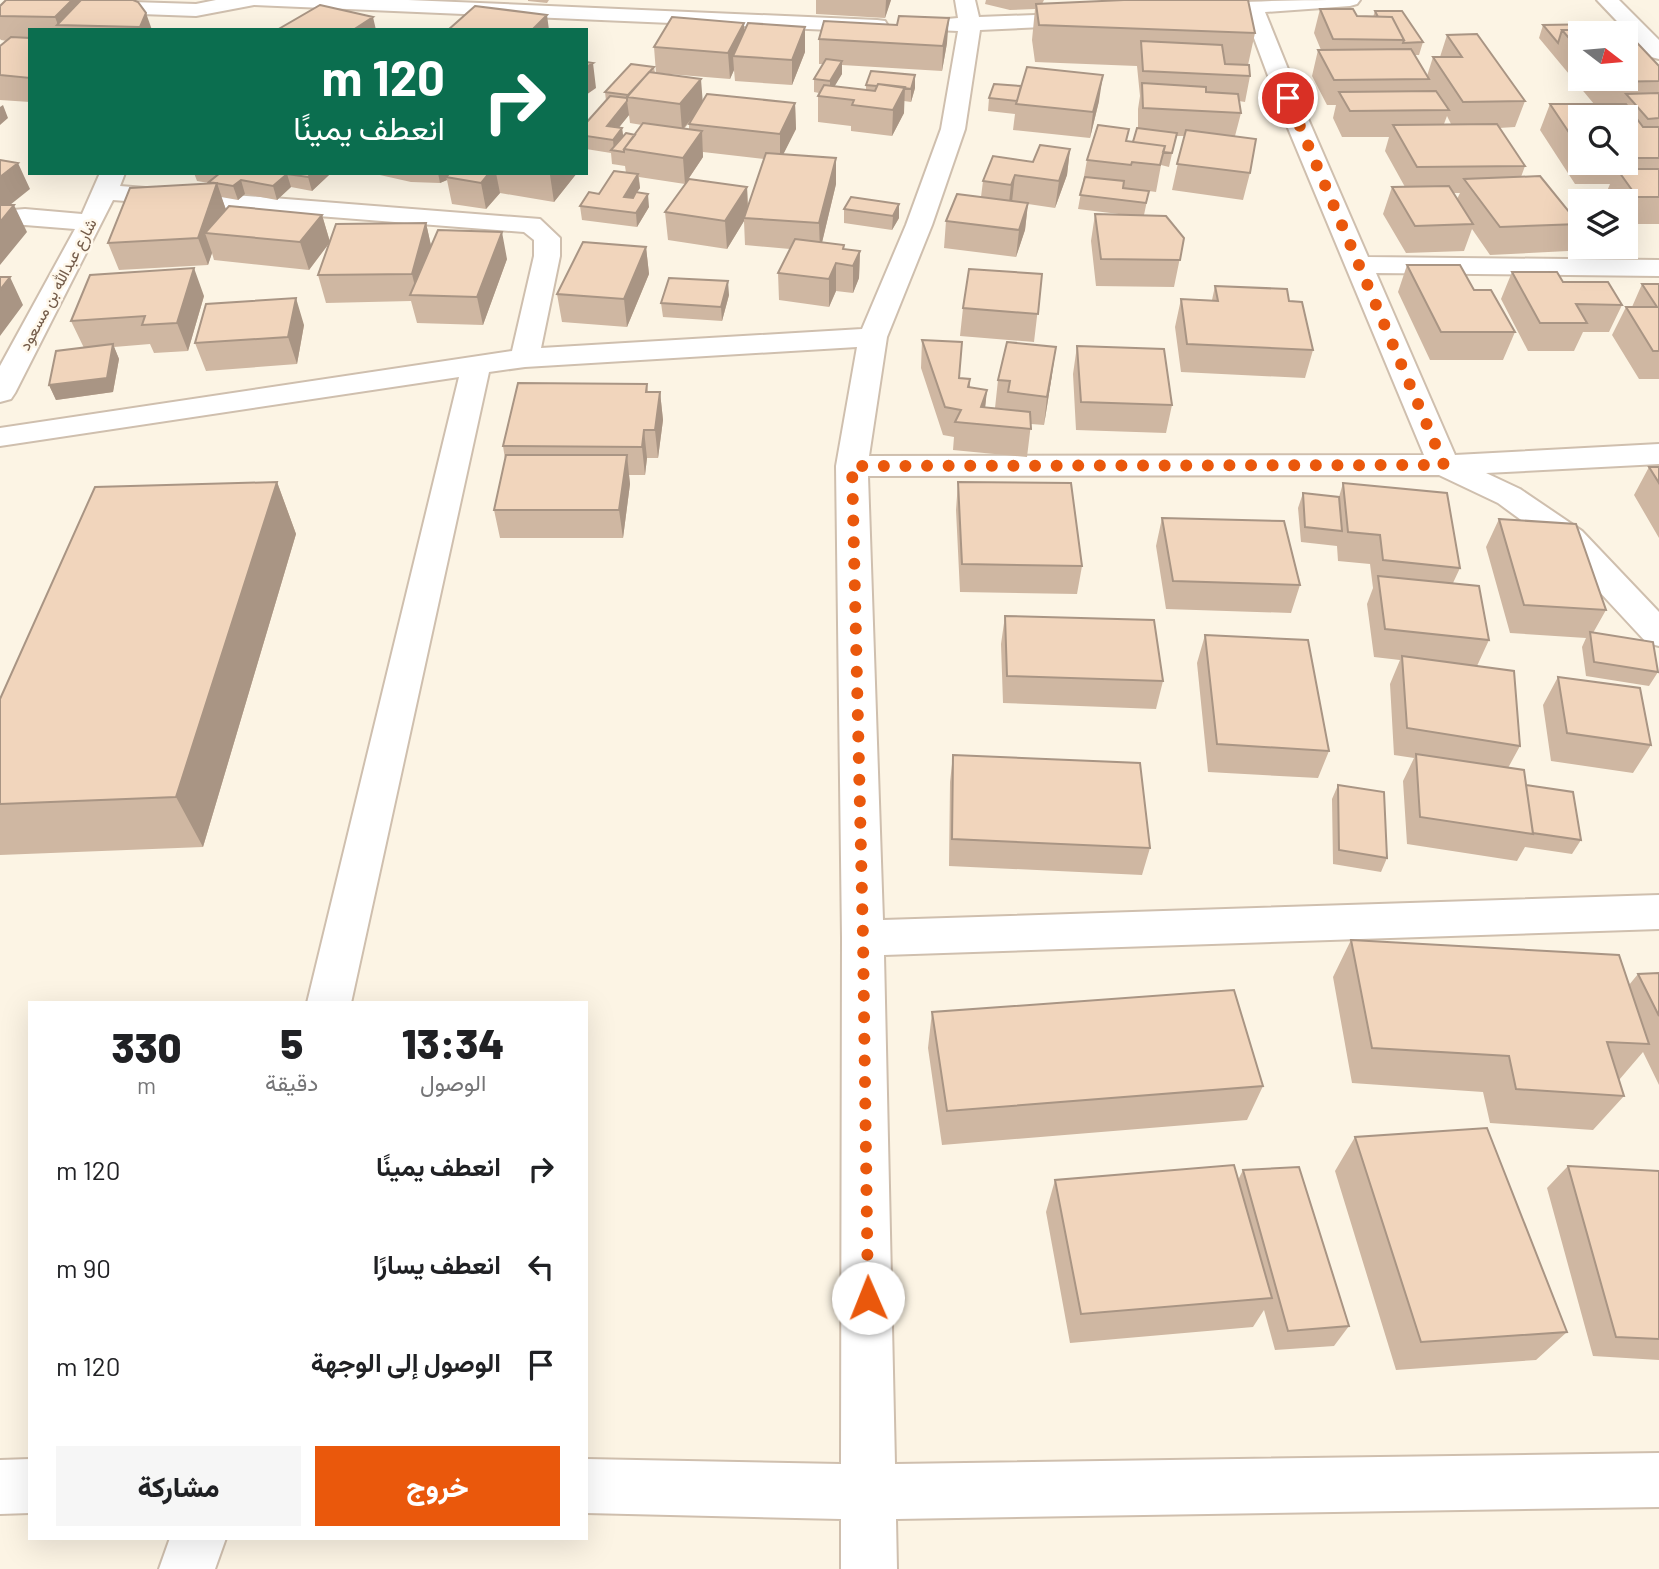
<!DOCTYPE html>
<html lang="ar">
<meta charset="utf-8">
<style>
body{margin:0;font-family:Barlow,Vazirmatn,sans-serif;background:#f6f6f6;color:#202124;direction:rtl;height:100vh;display:flex;flex-direction:column;font-size:26px;white-space:nowrap}
*{box-sizing:border-box;margin:0}
p{font-size:23px;color:#757577}
.icon{flex:none;width:38px;height:38px;fill:none;stroke:currentColor;stroke-width:2;stroke-linecap:round;stroke-linejoin:round}
.map{position:relative;flex:1;overflow:hidden;direction:ltr}
.details{position:absolute;left:28px;top:1001px;width:560px;height:539px;display:flex;flex-direction:column;background:#fff;border-radius:0px;box-shadow:0 7px 28px #0002;direction:rtl}
.details>*{flex:none}
.top-card{position:absolute;left:28px;top:28px;width:560px;height:147px;border-radius:0px;box-shadow:0 7px 28px #0002;direction:rtl;background:#0b6e4f;color:#fff;overflow:hidden}
.needle{width:46px;rotate:106deg}
.tools{position:absolute;left:1568px;top:21px;display:grid;gap:14px}
.tools a{display:grid;place-items:center;width:70px;height:70px;border-radius:0px;background:#fff;box-shadow:0 7px 28px #0002;font-size:35px}
.pin{position:absolute;display:grid;place-items:center;width:60px;height:60px;color:#fff;margin:-30px;border:4px solid #fff;border-radius:50%;box-shadow:0 2px 7px #0007}
.me{position:absolute;width:77px;margin:-38px;rotate:359deg;stroke-linejoin:round;filter:drop-shadow(0 0 5px #0008)}
.turn{display:flex;align-items:center;gap:24px;height:147px;padding:0 28px;font-size:32px}
.turn .icon{width:91px;height:91px;stroke-width:2.5}
.turn b{display:block;font-size:49px;line-height:60px}
.eta{display:flex;justify-content:space-evenly;align-items:center;height:119px;text-align:center}
.eta b{font-size:42px;font-weight:800;line-height:49px}
.cta{display:flex;gap:14px;margin-top:auto;padding:14px 28px}
.cta a{flex:1;height:80px;border-radius:0px;background:#ea580c;color:#fff;font-size:28px;font-weight:800;line-height:80px;text-align:center}
.cta a+a{background:#f6f6f6;color:#202124}
ul{padding:0;list-style:none}
li{display:flex;align-items:center;gap:21px;height:98px;padding:0 28px}
li div{flex:1}
li b{display:block;font-size:26px}
li em{font-style:normal}
.map>svg:first-child{display:block}
</style>
<div class="map">
<svg width="1659" height="1569" viewBox="0 0 1659 1569">
<rect width="100%" height="100%" fill="#fcf4e4"/>
<g fill="none" stroke-linecap="round" stroke-linejoin="round">
<defs>
<path id="minor" d="M68,0L196,4L216,0H408L877,20L885,21L888,26L885,31L877,32L254,5L196,16L141,14L78,6L71,4Z
M955,0H975L979,17L1087,13L1095,14L1098,19L1095,24L1087,25L980,30L965,129L932,225L887,337L869,456L1424,455L1285,121L1245,14L1192,15L1188,11L1192,7C1240,0 1308,0 1360,0L1357,4L1350,6L1265,12L1309,121L1368,257L1659,260V276L1376,273L1455,455L1659,444V464L1486,473L1520,489L1582,531L1659,612V646L1647,643L1558,547L1498,503L1439,475L868,476L883,920L1659,895V929L884,955L895,1464L1659,1453V1507L896,1519L897,1569H841V1519L586,1513V1459L841,1464L842,938L836,466L857,347L525,367L489,372L351,1003H307L459,377L0,446V428L512,351L534,256V240L524,232L113,200L15,393L11,399L0,402V366L75,229L25,225L0,227V211L25,209L82,214L100,173H125L120,186L540,219L560,238V256L541,348L862,329L906,225L941,129L958,31L936,30L933,25L936,20L958,18Z
M1597,0H1619L1659,40V59L1651,57Z
M30,1459V1513L0,1514V1460Z
M170,1538H226L215,1569H159Z"/>
</defs>
<use href="#minor" stroke="#cfbfae" stroke-width="4"/>
<use href="#minor" fill="#fff" fill-rule="evenodd"/>
</g>
<path fill="#cfb7a2" fill-rule="evenodd" d="M6,0L152,30H30V102L0,100V46L7,41L1,40L0,39V6Z
M528,0H549L547,3L528,1Z
M816,0H891L885,18L816,14Z
M986,0H1044L1042,4L1255,33L1248,65L1250,76L1245,102L1239,101L1241,113L1235,136L1250,173L1243,200L1172,190L1184,136H1176L1169,167L1161,165L1156,192L1128,188L1149,191L1144,215L1184,238L1174,287L1096,286L1091,241L1095,214L1127,215L1078,209L1087,160L1127,141L1133,142L1138,128V109L1140,96L1137,66L1035,62L1032,40L1035,9L1010,10L985,4Z
M1320,9L1357,16L1373,17L1375,11L1423,42L1419,55H1415L1427,76L1433,57H1440L1447,35L1525,101L1515,127L1499,128L1525,166L1521,177L1579,224L1568,251L1490,255L1472,229L1464,251L1406,253L1383,214L1392,187H1405L1385,151L1389,137H1342L1333,118L1336,105H1327L1312,76L1318,50H1321L1314,33ZM1447,116L1451,124H1444ZM1453,193H1460L1457,199Z
M1543,25L1609,30L1659,66V224H1626V201H1609L1605,196L1610,184H1575L1540,130L1550,104H1594L1539,38ZM1580,33L1626,79H1580ZM1580,117H1626V163H1580Z
M805,27V52L792,85L735,81L734,70L730,79L656,73L654,47L745,31Z
M819,39L947,43L942,71L842,65V74L834,86L866,90V85L915,88L911,102L904,101V113L892,136L851,131V126L818,122V96L819,93L814,92V79L823,64H819Z
M654,67L655,73L703,101L795,103L796,129L783,154L836,158V184L822,242L844,249L860,251L859,278L853,293L836,291L829,307L779,300L778,273L790,249L745,245L744,221L727,249L668,240L665,212L747,187L748,206L764,159L703,152V157L685,184L639,177L640,188L637,192L649,207L637,227L582,220L580,206L626,173L625,166L612,164L611,153L586,149V123L606,101L605,92ZM629,115L630,123L642,125L635,135L623,136L622,128H618ZM694,116L689,124V129H684Z
M989,98L1099,101L1090,138L1013,130L1015,114L988,111Z
M1070,149L1067,175L1055,208L1028,204L1025,230L1016,257L944,248L946,221L981,197L983,181Z
M194,173H329V175L312,191L291,187L277,200L245,194L238,200L221,197L226,209L322,215L330,242L426,223L431,246L507,259L483,325L417,323L411,301L326,303L318,275L330,242L309,270L214,260L212,253L208,265L119,270L108,243L209,183L197,181Z
M371,173H577L554,202L500,193L486,209L452,204L447,180L440,183L411,182Z
M899,204V218L892,230L844,223V209Z
M646,247L649,274L627,327L562,322L557,294Z
M1407,265L1474,290L1515,332L1503,360H1430L1398,292Z
M1512,272L1563,282L1622,305L1609,332H1583L1574,351H1528L1501,299Z
M1042,274L1034,342L960,336L963,308Z
M1642,284H1659V379H1639L1612,335L1626,307H1632Z
M1215,286L1289,301L1313,350L1305,378L1181,372L1175,327L1181,299L1212,300Z
M729,295L722,321L663,317L661,303Z
M204,296L188,351L154,353L150,344L114,347L119,359L113,392L56,400L49,385L84,348L71,321Z
M304,325L297,364L206,371L195,343Z
M922,340L959,378L970,379V388L987,390L985,407L1006,409L995,408L998,380L1052,375L1044,425L1031,424L1027,457L953,450L954,437L943,435L921,368Z
M1077,346L1172,405L1166,433L1076,430L1073,374Z
M647,384L648,392H660L663,420L658,458H647L645,475H629L630,484L623,538H500L494,510L505,459L503,446Z
M1649,467H1659V538L1634,495Z
M277,482L296,534L203,847L0,855V699Z
M958,482L1082,566L1077,594L960,592L956,510Z
M1343,483L1460,568L1453,583L1489,640L1477,666L1520,746L1508,768L1581,840L1572,854L1525,847L1517,861L1407,844L1403,781L1414,758L1394,755L1390,684L1400,660L1374,657L1367,604L1373,588L1370,564L1338,561L1337,546L1301,542L1298,508L1303,493L1339,497Z
M1162,518L1300,585L1291,613L1166,609L1156,546Z
M1499,519L1606,610L1593,633L1658,672L1649,686L1586,676L1582,647L1586,638L1510,633L1486,547Z
M1005,616L1163,681L1156,709L1003,703L1001,644Z
M1205,635L1329,751L1318,778L1208,772L1197,663Z
M1558,677L1651,745L1633,773L1551,761L1543,705Z
M953,755L1150,848L1142,875L949,866L950,782Z
M1338,785L1387,858L1381,872L1333,864L1332,799Z
M1351,940L1629,985L1638,974L1659,973V1085L1643,1052L1619,1080L1624,1096L1593,1130L1490,1123L1483,1092L1352,1083L1333,977Z
M932,1012L1263,1086L1247,1120L942,1145L928,1048Z
M1355,1137L1567,1332L1536,1360L1396,1370L1335,1171Z
M1568,1166L1659,1171V1360L1593,1356L1547,1188Z
M1243,1170L1349,1326L1334,1346L1275,1350L1264,1310L1253,1327L1070,1343L1046,1212L1055,1180H1238Z"/>
<path fill="#a99584" d="M72,0H91L58,25L55,17Z
M886,0H891L885,18Z
M146,13L152,30H141L140,27Z
M547,15L549,30H532Z
M373,17L376,30H353Z
M949,18L947,43L942,71L943,46Z
M744,23L745,48L733,56L734,70L730,79L728,53Z
M805,27V52L792,85V60Z
M842,61V74L830,94V81Z
M593,63L596,88L586,95V67Z
M915,75V88L911,102V89Z
M1103,75L1099,101L1090,138L1093,112Z
M701,79L703,105L682,130L680,104Z
M905,87L904,113L892,136L893,110Z
M627,101L629,115L609,140L607,126Z
M795,103L796,129L780,161V134Z
M3,105L8,118L0,125V107Z
M622,128L624,142L614,151L613,140Z
M702,131L703,157L685,184L683,158Z
M1070,149L1067,175L1055,208L1059,181Z
M836,158V184L820,251L819,223Z
M18,163L30,189L0,213V177Z
M312,173H329V175L312,191L308,177Z
M438,173H466L446,177L447,180L440,183Z
M489,173H496L500,193L486,209L481,183Z
M551,173H577L554,202L550,175Z
M287,174L291,187L277,200L273,186Z
M638,174L640,188L625,210L624,197Z
M1015,175L1012,202L1008,211L1011,185Z
M241,180L245,194L238,200L233,186Z
M217,183L226,210L205,233L212,253L208,265L198,238Z
M747,187L748,214L744,218V221L727,249L725,221Z
M648,194L649,207L637,227L636,213Z
M1028,203L1025,230L1016,257L1019,230Z
M899,204V218L892,230L893,216Z
M14,205L27,232L0,265V222Z
M322,215L330,242L309,270L300,242Z
M426,223L432,250L417,295L412,274Z
M502,232L507,259L483,325L477,297Z
M646,247L649,274L627,327L624,299Z
M860,251L859,278L853,293V266Z
M836,263V291L829,307V279Z
M194,268L204,296L188,351L177,323Z
M10,277L23,305L0,336V290Z
M728,281L729,295L722,321L721,307Z
M296,298L304,325L297,364L288,337Z
M113,344L119,359L113,392L56,400L49,385Z
M1056,347L1052,375L1044,425L1047,397Z
M987,390L984,418L981,407Z
M660,392L663,420L658,458L655,430Z
M644,430L647,458L645,475L642,447Z
M627,455L630,484L623,538L619,510Z
M277,482L296,534L203,847L176,797Z"/>
<path fill="#f1d5bc" stroke="#a99584" stroke-width="2" d="M6,0H72L55,17L0,16V6Z
M81,0H133L138,2L146,13L140,27L57,25Z
M1124,0H1248L1255,33L1039,25L1036,4Z
M320,5L373,17L353,30H277Z
M475,6L547,15L532,30H448Z
M1320,9H1353L1357,16L1392,17L1404,40L1333,39Z
M1375,11H1402L1423,42L1403,43L1404,40L1392,17H1378Z
M899,16L949,18L943,46L819,39L824,21L897,25Z
M672,17L744,23L728,53L654,47Z
M748,23L805,27L792,60L733,56Z
M1603,24L1609,30H1562L1558,43L1543,25Z
M1562,30H1625L1659,66V81L1608,82L1605,79H1626V33H1580V51Z
M1477,34L1525,101L1463,102L1433,57H1462L1447,35Z
M11,37L30,38V78L0,75V46Z
M1141,41L1222,45L1225,64L1249,65L1250,76L1143,71Z
M1411,49L1429,79L1334,80L1318,50Z
M826,59L842,61L830,81L814,79Z
M586,62L593,63L586,67Z
M631,64L654,67L628,95L605,92Z
M1027,67L1103,75L1093,112L1016,104Z
M871,71L915,75L911,89L878,84L877,86L866,85Z
M649,72L701,79L680,104L627,97Z
M1142,83L1206,87V92L1238,94L1241,113L1143,108Z
M878,84L905,87L893,110L852,105L854,100L818,96L824,85L875,91Z
M994,84L1021,86L1017,101L989,98Z
M1436,91L1449,110L1350,111L1339,92Z
M1659,93V118L1648,119L1626,94Z
M707,94L795,103L780,134L689,124Z
M610,96L627,98V101L607,126L622,128L613,140L586,136V123Z
M1550,104H1626L1643,127H1659V158H1626V117H1580V149Z
M643,123L702,131L683,158L624,149Z
M1497,124L1525,166L1417,167L1393,125Z
M1098,125L1129,129L1126,141L1165,146L1160,165L1132,162L1131,165L1087,160Z
M1137,128L1177,133L1172,153L1163,152L1165,146L1133,142Z
M1186,130L1256,139L1250,173L1177,164Z
M626,133L635,135L624,149V152L611,150Z
M1040,145L1070,149L1059,181L1015,175L1011,185L983,181L993,156L1033,162Z
M766,153L836,158L819,223L744,218Z
M0,160L18,163L0,177Z
M1617,169H1659V197H1637Z
M614,171L638,174L624,197L633,198L636,192L648,194L636,213L580,206L589,192L599,194Z
M220,173H312L308,177L287,174L273,186L241,180L233,186L209,182Z
M450,173H489L481,183L446,177Z
M1540,176L1579,224L1500,227L1464,179Z
M1085,177L1124,181L1123,188L1149,191L1146,203L1080,195Z
M689,179L747,187L725,221L665,212Z
M217,183L198,238L108,243L130,188Z
M1449,186L1473,224L1415,226L1392,187Z
M957,194L1028,203L1019,230L946,221Z
M851,197L899,204L893,216L844,209Z
M0,205H14L0,222Z
M229,206L322,215L300,242L205,233Z
M1095,214L1166,216L1184,238L1180,260L1101,259Z
M426,223L412,274L318,275L336,224Z
M438,230L502,232L477,297L410,295Z
M795,239L844,245L843,249L860,251L853,266L836,263L829,279L778,273Z
M583,242L646,247L624,299L557,294Z
M1407,265H1460L1474,290H1491L1515,332H1441Z
M194,268L177,323L142,325L145,316L71,321L90,275Z
M969,269L1042,274L1038,314L963,308Z
M1512,272H1557L1563,282H1608L1622,305L1576,304L1587,323H1540Z
M0,277H10L0,290Z
M669,278L728,281L721,307L661,303Z
M1642,284H1659V351H1653L1626,307H1657Z
M1215,286L1287,289L1289,301L1302,302L1313,350L1187,344L1181,299L1218,301Z
M296,298L288,337L195,343L206,304Z
M922,340L962,342L959,378L970,379L968,387L987,390L981,407L1030,412L1031,429L955,422L961,410L945,407Z
M1007,342L1056,347L1047,397L1008,392L1010,381L998,380Z
M113,344L107,378L49,385L56,351Z
M1077,346L1164,349L1172,405L1081,402Z
M518,383L647,384L646,392H660L655,430H644L642,447L503,446Z
M506,455H627L619,510H494Z
M1649,467H1659V483Z
M277,482L176,797L0,804V699L95,487Z
M958,482L1071,483L1082,566L962,564Z
M1343,483L1447,493L1460,568L1383,560L1380,535L1348,532Z
M1303,493L1339,497L1342,531L1305,527Z
M1162,518L1284,521L1300,585L1173,581Z
M1499,519L1576,524L1606,610L1524,605Z
M1378,576L1479,586L1489,640L1385,629Z
M1005,616L1154,620L1163,681L1007,676Z
M1590,632L1653,642L1658,672L1594,662Z
M1205,635L1308,640L1329,751L1217,744Z
M1402,656L1514,671L1520,746L1407,728Z
M1558,677L1640,688L1651,745L1567,733Z
M1416,754L1524,770L1533,834L1420,817Z
M953,755L1140,763L1150,848L952,839Z
M1338,785L1384,792L1387,858L1339,850Z
M1526,785L1573,792L1581,840L1533,833Z
M1351,940L1619,955L1649,1044L1607,1042L1624,1096L1516,1089L1509,1056L1372,1048Z
M1659,973V1016L1638,974Z
M1234,990L1263,1086L947,1111L932,1012Z
M1487,1128L1567,1332L1421,1342L1355,1137Z
M1234,1165L1272,1298L1081,1314L1055,1180Z
M1568,1166L1659,1171V1339L1616,1337Z
M1299,1167L1349,1326L1288,1331L1243,1170Z"/>
<g fill="none" stroke-linecap="round" stroke-linejoin="round">
<path stroke="#ea580c" stroke-width="12" stroke-dasharray="0 21.6" d="M868,1298L863,938L852,466L1444,465L1288,98"/>
</g>
<g text-anchor="middle" dominant-baseline="central" stroke-width="5" stroke-linejoin="round" paint-order="stroke">
<g font-size="16" fill="#745c4a" stroke="#fff8eb">
<text transform="translate(57 284) rotate(-62)">شارع عبدالله بن مسعود</text>
</g>
</g>
</svg>
<div class="tools">
<a><svg class="needle" viewBox="-14 -14 28 28"><path d="M0-13l5 13h-10z" fill="#e53935"/><path d="M0 13l5-13h-10z" fill="#757577"/></svg></a>
<a><svg class="icon" aria-label="search" viewBox="0 0 24 24"><circle cx="10" cy="10" r="6"/><path d="M15 15l6 6"/></svg></a>
<a><svg class="icon" aria-label="layers" viewBox="0 0 24 24"><path d="M12 4l9 5-9 5-9-5zM3 14l9 5 9-5"/></svg></a>
</div>
<div class="pin" style="left:1288px;top:98px;background:#d93025"><svg class="icon" aria-label="arrive" viewBox="0 0 24 24"><path d="M6 21V4h12l-3 4 3 4H6"/></svg></div>
<svg class="me" style="left:868px;top:1298px" viewBox="-20 -20 40 40"><circle r="19" fill="#fff"/><path d="M0-13L10 11 0 6-10 11z" fill="#ea580c"/></svg>
<div class="top-card">
<div class="turn"><svg class="icon" aria-label="right" viewBox="0 0 24 24"><path d="M7 20v-9h11M14 6l5 5-5 5"/></svg><div><b>120 m</b>انعطف يمينًا</div></div>
</div>
<section class="details">
<div class="eta">
<div><b>13:34</b><p>الوصول</p></div>
<div><b>5</b><p>دقيقة</p></div>
<div><b>330</b><p>m</p></div>
</div>
<ul>
<li><svg class="icon" aria-label="right" viewBox="0 0 24 24"><path d="M7 20v-9h11M14 6l5 5-5 5"/></svg><div><b>انعطف يمينًا</b></div><em>120 m</em></li>
<li><svg class="icon" aria-label="left" viewBox="0 0 24 24"><path d="M17 20v-9H6M10 6l-5 5 5 5"/></svg><div><b>انعطف يسارًا</b></div><em>90 m</em></li>
<li><svg class="icon" aria-label="arrive" viewBox="0 0 24 24"><path d="M6 21V4h12l-3 4 3 4H6"/></svg><div><b>الوصول إلى الوجهة</b></div><em>120 m</em></li>
</ul>
<div class="cta"><a>خروج</a><a>مشاركة</a></div>
</section>
</div>
